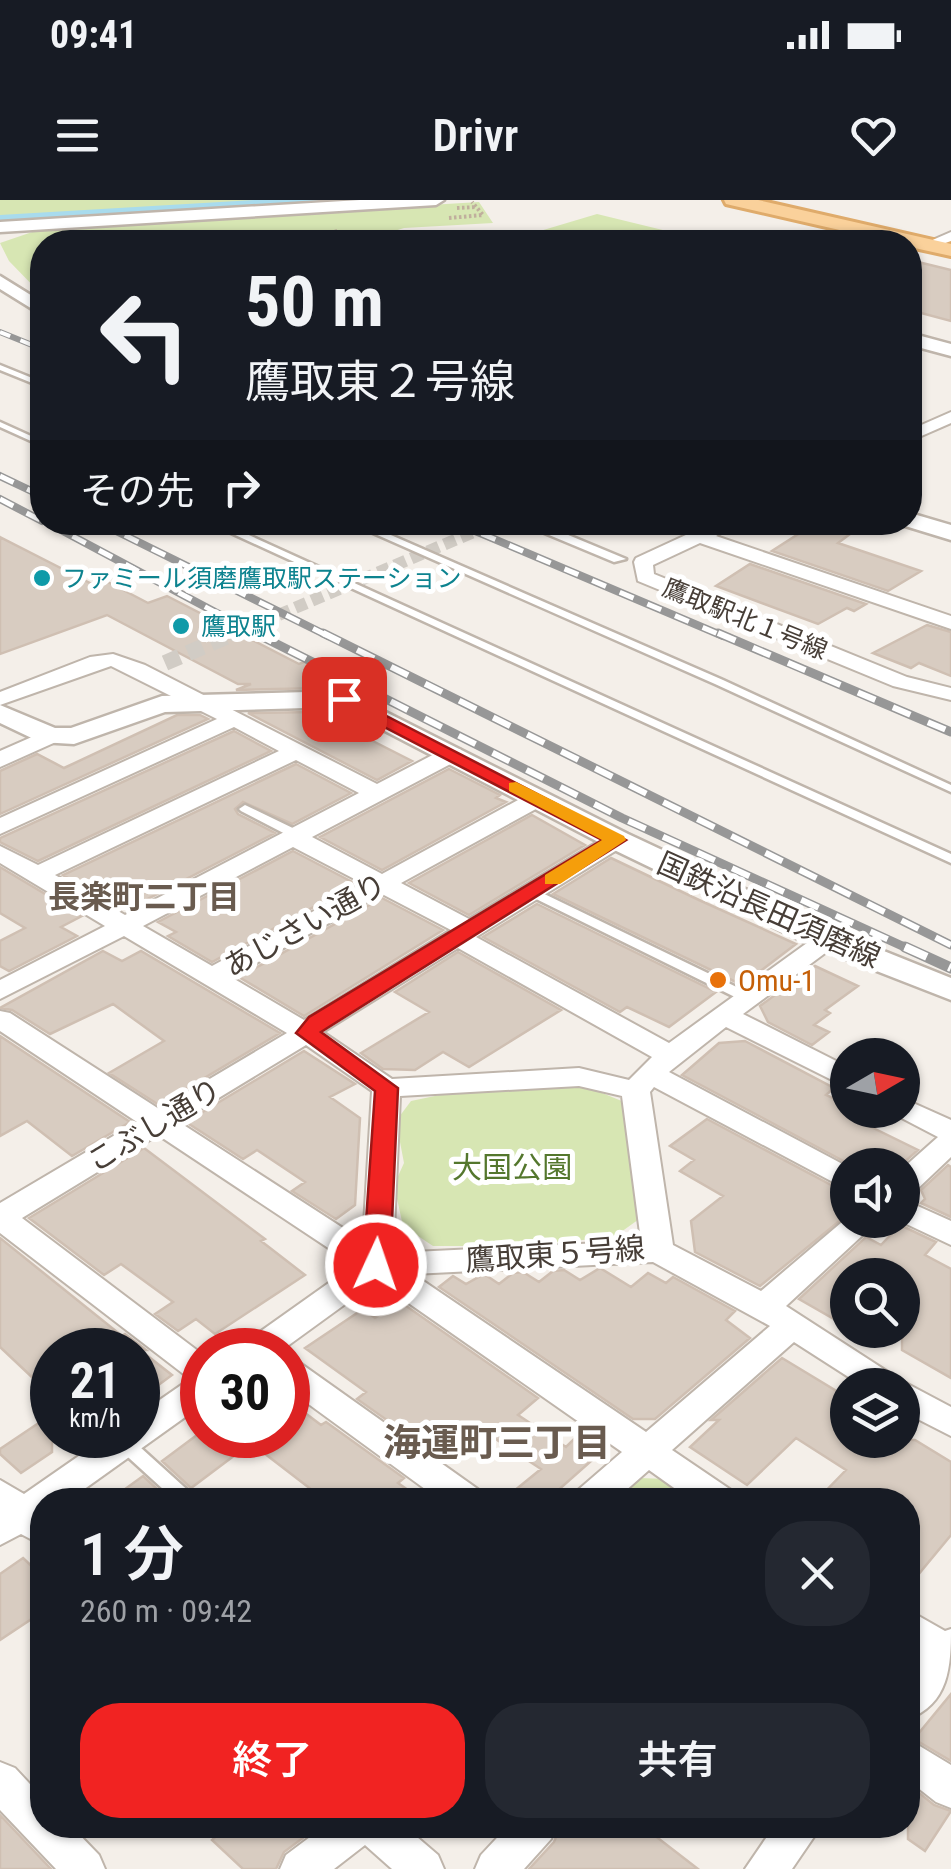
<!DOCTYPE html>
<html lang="ja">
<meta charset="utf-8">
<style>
body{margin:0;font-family:"Roboto Condensed","Noto Sans JP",sans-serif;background:#242831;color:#f1f3f6;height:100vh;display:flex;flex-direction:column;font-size:38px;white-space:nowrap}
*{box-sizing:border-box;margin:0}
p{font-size:32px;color:#9ea1a6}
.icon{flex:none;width:55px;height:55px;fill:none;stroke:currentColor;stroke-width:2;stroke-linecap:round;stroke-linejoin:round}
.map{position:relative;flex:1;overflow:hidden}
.panel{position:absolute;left:30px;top:1288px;width:890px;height:350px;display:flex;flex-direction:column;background:#171b24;border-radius:40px;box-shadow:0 2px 8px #0004}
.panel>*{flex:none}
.hud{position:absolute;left:30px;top:30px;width:892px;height:305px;border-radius:40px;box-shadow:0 2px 8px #0004;background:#171b24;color:#f1f3f6;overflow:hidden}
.needle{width:65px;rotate:81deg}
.tools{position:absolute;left:830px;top:838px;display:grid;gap:20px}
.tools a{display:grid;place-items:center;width:90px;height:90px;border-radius:50%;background:#171b24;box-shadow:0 2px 8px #0004;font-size:50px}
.speed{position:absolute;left:30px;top:1128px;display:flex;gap:20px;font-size:50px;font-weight:700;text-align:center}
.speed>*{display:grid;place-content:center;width:130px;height:130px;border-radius:50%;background:#171b24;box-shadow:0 2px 8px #0004;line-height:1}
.speed small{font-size:25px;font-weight:400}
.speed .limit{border:15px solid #d22;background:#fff;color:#111}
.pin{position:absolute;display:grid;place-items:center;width:85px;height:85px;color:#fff;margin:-42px;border-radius:20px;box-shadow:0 5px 15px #0006}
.me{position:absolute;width:110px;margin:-55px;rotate:3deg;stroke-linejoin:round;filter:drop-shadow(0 0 8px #0008)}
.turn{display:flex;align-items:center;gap:35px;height:210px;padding:0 50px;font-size:45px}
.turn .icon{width:130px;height:130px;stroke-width:2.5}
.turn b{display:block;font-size:70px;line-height:85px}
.then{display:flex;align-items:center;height:95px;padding:0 50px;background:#0003;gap:20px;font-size:38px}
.round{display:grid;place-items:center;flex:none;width:105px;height:105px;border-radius:40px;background:#242831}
.head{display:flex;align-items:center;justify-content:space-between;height:170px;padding:0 50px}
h1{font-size:60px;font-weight:600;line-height:75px}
.primary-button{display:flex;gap:20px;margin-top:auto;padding:20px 50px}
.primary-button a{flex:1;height:115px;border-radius:40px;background:#f12322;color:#fff;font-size:40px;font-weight:600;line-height:115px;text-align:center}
.primary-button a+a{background:#242831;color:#f1f3f6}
.status{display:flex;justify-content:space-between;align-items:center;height:70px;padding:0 50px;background:#171b24;direction:ltr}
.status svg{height:28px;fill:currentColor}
header{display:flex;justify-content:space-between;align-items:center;height:130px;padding:0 50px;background:#171b24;font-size:45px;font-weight:600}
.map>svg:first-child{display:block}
</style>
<div class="status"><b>09:41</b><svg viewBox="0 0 49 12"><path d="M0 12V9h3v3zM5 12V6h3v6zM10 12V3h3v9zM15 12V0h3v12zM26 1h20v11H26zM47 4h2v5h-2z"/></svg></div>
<header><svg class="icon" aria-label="menu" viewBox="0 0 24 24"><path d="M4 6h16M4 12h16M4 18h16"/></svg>Drivr<svg class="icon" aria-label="heart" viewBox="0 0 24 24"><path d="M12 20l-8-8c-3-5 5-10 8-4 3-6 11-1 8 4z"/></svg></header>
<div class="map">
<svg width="951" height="1669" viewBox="0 0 951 1669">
<rect width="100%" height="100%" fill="#f4efe9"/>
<path fill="#d7e6b3" d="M0,0H266L0,16Z
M479,2L493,23L404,28L385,34L412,42H42V95L9,61L0,43L41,29Z
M597,14L712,42H561L530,34Z
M583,885L624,902L642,1017L614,1037L519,1046H433L403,1026L394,985L404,963L396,921L411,901L459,891Z
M639,1278L668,1279L701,1300H616Z"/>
<path fill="#a8dbed" d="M254,0H363L0,22V15Z"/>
<path fill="#d8ccc1" stroke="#cfbfb2" stroke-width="2.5" d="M910,60L951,70V121L910,110Z
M817,322H866L838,343L921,371L888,391L772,351Z
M0,337L92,384L104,380L148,403L167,396L299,464L304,462L340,480L321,488L236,490L251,484H238L107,415L0,454Z
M750,364L866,404L854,411L847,408L818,424L716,386Z
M927,425L951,432V476L919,463L911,468L873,453Z
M312,512L357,533L412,561L377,580L248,513Z
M177,515H200L208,519L0,614V571L37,554L64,568Z
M234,531L271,551L38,661L0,642V638Z
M296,564L351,593L292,624L243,602L235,609L238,614L275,633L132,707L115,699L109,702L63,675Z
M449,569L500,595L496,598L506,602L382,670L320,637Z
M532,615L585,645L469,715L409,683Z
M293,651L356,684L212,762L168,736L176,732L158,722Z
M611,658L699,700L796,744L742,785L553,694Z
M0,667L82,716L61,727L77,736L9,771L0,766V741L25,728L0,713Z
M382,698L443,730L304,816L239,777Z
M537,704L716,792L669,827L627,807L620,812L483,737Z
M103,751L122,761L141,751L280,833L159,905L109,873L164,841L113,804L50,834L12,810L0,808Z
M458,752L561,810L469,867L443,852L415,870L383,869L361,853L429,812L395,792Z
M815,766L858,786L825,810L830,813L814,825L829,832L812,845L768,822L760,806Z
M0,836L130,922L72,956L27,921L0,936Z
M745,841L834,888L826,895L848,905V910L866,915L859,921L918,950L901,965H851L682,875L719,843Z
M304,851L355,884L330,897L360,918L355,1005L336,1019L292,991L305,982L257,950L243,959L186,922Z
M707,919L848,994V1014L760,1086L695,1052L691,1021L723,996L680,971L694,960L670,946Z
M144,948L265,1039L261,1041L305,1075L215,1134L196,1119L178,1131L155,1114L173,1102L121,1064L104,1075L29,1018Z
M948,965L951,967V1017L921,1003L925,999L921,990Z
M900,1025L936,1042L925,1055L951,1069V1178L902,1150V1075H848V1127L799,1099L866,1037L881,1045Z
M0,1038L122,1136L125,1134L146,1150H140L172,1175L138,1200V1150H52V1196L0,1147Z
M600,1068L631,1087L648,1073L666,1083L673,1077L735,1111L726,1120L750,1138L655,1219H633L439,1087L453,1076L466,1084L484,1074L499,1084L513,1073L523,1072L539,1082L553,1071L564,1070L580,1080Z
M399,1101L538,1198L518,1215L566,1247L574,1239L598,1255L547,1300H503L541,1269L473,1224L435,1254L357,1199L366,1192L305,1148L363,1109L375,1118Z
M782,1158L848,1198V1240H915L951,1262V1335L908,1387V1300H817L846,1270L796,1238L747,1285L690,1247L719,1220H711Z
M288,1200L321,1225L326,1222L404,1278L398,1283L422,1300H325L251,1243L191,1288L162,1261L197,1235H288Z
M52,1214V1252L21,1273L0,1254V1249Z
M143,1276L169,1300H110Z
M23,1358L42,1376V1412L0,1440V1374Z
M951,1494V1561L914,1539Z
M908,1584L934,1605L951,1611L925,1651L908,1639Z
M0,1615L51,1669H0Z
M228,1625H313L316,1628L284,1652L276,1669H243L212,1640Z
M561,1625H641L698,1669H529L554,1642Z"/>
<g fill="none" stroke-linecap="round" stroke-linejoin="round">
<path stroke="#d1ccc5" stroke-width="12" stroke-dasharray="12 6" stroke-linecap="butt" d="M229,436L497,322"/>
<path stroke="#d1ccc5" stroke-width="16" stroke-dasharray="16 9" stroke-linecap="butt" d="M165,463L235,433"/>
<defs>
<path id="service" d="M0,165L42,182V187L0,170Z
M0,222L42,241V246L0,227Z
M207,322H220L951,654V663Z
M348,322H361L723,480L951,585V592L715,484Z
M245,605L303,633L305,636L303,639H295L241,611L239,609Z
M532,688L753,795L755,798L753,801H743L528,695L526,692Z
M124,1236L130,1238L193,1295L196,1300H175L118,1248L115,1243L118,1238Z"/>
<path id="pedestrian" d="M518,322H537L626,359L614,362Z"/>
<path id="minor" d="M951,32V41L928,49L921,45Z
M951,212V223L910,241V230Z
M714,322H739L716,336L951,416V429L700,343L653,365L654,374L907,477L951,488V500L893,486L638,381L634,362L636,358Z
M113,454L145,465L377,584L444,549H460L463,554L460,559L312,637L382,674L529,594H545L549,599L545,604L401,683L469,719L609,635H625L629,640L625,645L476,737L669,843L818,735H836L840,740L836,745L743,814L848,867V888L726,827L669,872L848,967V990L654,887L650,892L673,1045L761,1091L848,1017L879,1020L786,1106L902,1181L951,1207V1236L902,1211V1185H861L794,1142L672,1250L731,1290L736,1300H691L649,1270L615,1300H573L578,1290L622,1252L377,1081L282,1150H242L247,1141L354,1065L158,935L22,1018L202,1154V1205L69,1300H42V1345L21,1334L0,1345V1280L24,1294L109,1235H138V1215L190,1179L0,1033V1003L137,922L0,831V811L10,813L159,909L287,833L124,736L0,799V780L105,726L0,663V646L38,665L279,551L234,527L0,634V618L217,519L111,466L0,505V492L90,457ZM296,560L359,593L125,715L55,675ZM293,647L364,684L212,766L143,726ZM382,694L451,730L304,820L231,777ZM458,748L652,857L629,880L579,868L392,879L323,832ZM306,845L372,891L363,1041L179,922ZM579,886L622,896L641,1041L393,1053L400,896ZM653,1062L770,1126L646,1232L413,1074Z
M50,529L61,536L58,541L0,567V551Z
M902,898L951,920V957L913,993L902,996V969L938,937L892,913L890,910H902Z
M902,999L951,1021V1045L898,1020H902Z
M288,1160L300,1163L479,1290L484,1300H440L288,1189Z
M908,1410L945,1431L951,1429C951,1466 949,1504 908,1519V1472L920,1456L908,1447Z
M908,1539L951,1565V1608L936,1602L908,1580Z
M0,1562L15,1568L42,1597V1625H70L99,1655L105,1669H56L0,1610Z
M326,1625H403L438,1655L444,1669H392L365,1645L334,1669H280L286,1655Z
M509,1625H557L551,1639L524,1669H475L481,1655Z
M775,1625H822L792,1669H745Z"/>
<path id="tertiary" d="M360,0H444L436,5L0,32V22Z
M868,26L876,31L874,34L850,42H827Z
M0,76L42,102V115L0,89Z
M910,133L951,144V156L910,145Z
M910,313L951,325V340L902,325L910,322Z
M344,491L628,634L839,733L951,778V800L815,747L606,646L339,507L165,512L74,544L40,542L0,523V505L55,528H71L162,496Z"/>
<path id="primary" d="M724,0H758L951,44V56L910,47V42H892L726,4Z"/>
</defs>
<use href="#service" stroke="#bfb5ab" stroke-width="5"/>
<use href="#pedestrian" stroke="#bfb5ab" stroke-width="5"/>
<use href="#minor" stroke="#bfb5ab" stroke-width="4"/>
<use href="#tertiary" stroke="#bfb5ab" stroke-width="5"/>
<use href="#primary" stroke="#dfab6b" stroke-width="6"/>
<path stroke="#c0af9d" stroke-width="4" stroke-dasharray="2.5 2.5" stroke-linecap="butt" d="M457,8L477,7
M449,18L483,15L472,2
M291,42L338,31"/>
<use href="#service" fill="#fff" fill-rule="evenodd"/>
<use href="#pedestrian" fill="#fff" fill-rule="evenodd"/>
<use href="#minor" fill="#fff" fill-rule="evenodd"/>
<use href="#tertiary" fill="#fff" fill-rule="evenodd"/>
<use href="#primary" fill="#fad19b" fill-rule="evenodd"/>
<defs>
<path id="rail-far3" d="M0,132L42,149"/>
<path id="rail-far2" d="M0,276L42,296
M0,299L42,321
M46,322L260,436
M98,322L328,436
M454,322L723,436"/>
<path id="rail-far1" d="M255,433L622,618L911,750
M323,433L951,745
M718,433L951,532"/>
<path id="rail" d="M905,747L951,768"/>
</defs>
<use href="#rail-far3" stroke="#979797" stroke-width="6"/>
<use href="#rail-far2" stroke="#979797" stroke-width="8"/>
<use href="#rail-far1" stroke="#979797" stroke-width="9"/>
<use href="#rail" stroke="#979797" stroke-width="11"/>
<use href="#rail-far3" stroke="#fff" stroke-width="4" stroke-dasharray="11" stroke-linecap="butt"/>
<use href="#rail-far2" stroke="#fff" stroke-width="5" stroke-dasharray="15" stroke-linecap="butt"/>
<use href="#rail-far1" stroke="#fff" stroke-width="6" stroke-dasharray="19" stroke-linecap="butt"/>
<use href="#rail" stroke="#fff" stroke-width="8" stroke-dasharray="24" stroke-linecap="butt"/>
</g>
<path fill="#f12322" stroke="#9d1716" stroke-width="2.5" d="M344,494L626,640L321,832L398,888L390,1065L386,1071H367L363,1065L375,891L296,833L309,817L602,640L338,503L335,499Z"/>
<path fill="#f59e0b" d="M516,582L624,636L626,640L560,684H545V675L602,640L509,591V583Z"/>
<g fill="#0f9aa8" stroke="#fff" stroke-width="4">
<circle cx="42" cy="378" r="10"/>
<circle cx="181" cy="426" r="10"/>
</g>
<circle fill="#e8710a" stroke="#fff" stroke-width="4" cx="718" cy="780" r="10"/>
<g text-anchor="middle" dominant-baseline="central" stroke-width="10" stroke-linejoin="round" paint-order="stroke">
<g font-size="25" fill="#0d838f" stroke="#fff" text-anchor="start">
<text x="62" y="378">ファミール須磨鷹取駅ステーション</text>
<text x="201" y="426">鷹取駅</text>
</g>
<g font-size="25" fill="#473e37" stroke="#fff">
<text transform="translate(745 419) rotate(22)">鷹取駅北１号線</text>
</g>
<g font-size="30" fill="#473e37" stroke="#fff">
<text transform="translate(769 710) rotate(24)">国鉄沿長田須磨線</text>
<text transform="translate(305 725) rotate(-29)">あじさい通り</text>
<text transform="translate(154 925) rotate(-31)">こぶし通り</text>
<text transform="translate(555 1054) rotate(-4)">鷹取東５号線</text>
</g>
<g font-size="30" fill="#c56008" stroke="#fff" text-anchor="start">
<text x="738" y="780">Omu-1</text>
</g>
<g font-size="30" fill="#54772d" stroke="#fff">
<text x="512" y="967">大国公園</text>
</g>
<g font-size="32" font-weight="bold" fill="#695b4f" stroke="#fff">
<text x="144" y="697">長楽町二丁目</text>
</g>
<g font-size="38" font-weight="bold" fill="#695b4f" stroke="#fff">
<text x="497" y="1243">海運町三丁目</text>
</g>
</g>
</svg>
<div class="tools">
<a><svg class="needle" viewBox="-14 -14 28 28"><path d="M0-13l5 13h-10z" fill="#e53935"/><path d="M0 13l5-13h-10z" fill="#9ea1a6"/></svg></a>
<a><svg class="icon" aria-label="sound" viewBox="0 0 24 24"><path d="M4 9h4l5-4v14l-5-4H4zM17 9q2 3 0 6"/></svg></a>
<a><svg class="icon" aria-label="search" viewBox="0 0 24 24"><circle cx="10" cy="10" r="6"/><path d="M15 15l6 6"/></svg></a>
<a><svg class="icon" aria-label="layers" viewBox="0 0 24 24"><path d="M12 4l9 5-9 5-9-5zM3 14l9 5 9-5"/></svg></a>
</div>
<div class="speed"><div>21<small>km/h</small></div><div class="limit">30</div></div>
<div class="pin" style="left:344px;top:499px;background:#d93025"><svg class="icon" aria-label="arrive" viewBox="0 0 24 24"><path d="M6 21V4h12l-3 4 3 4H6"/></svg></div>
<svg class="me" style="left:376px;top:1065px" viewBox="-20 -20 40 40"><circle r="17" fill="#f12322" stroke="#fff" stroke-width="3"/><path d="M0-11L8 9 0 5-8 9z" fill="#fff"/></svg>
<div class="hud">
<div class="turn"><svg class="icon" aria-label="left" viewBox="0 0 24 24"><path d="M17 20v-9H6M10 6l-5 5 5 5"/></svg><div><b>50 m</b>鷹取東２号線</div></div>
<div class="then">その先<svg class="icon" aria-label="right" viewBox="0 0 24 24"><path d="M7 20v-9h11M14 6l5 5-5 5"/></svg></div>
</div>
<section class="panel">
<div class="head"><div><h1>1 分</h1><p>260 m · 09:42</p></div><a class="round"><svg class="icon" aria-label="close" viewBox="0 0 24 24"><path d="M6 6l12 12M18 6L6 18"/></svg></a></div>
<div class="primary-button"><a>終了</a><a>共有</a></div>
</section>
</div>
